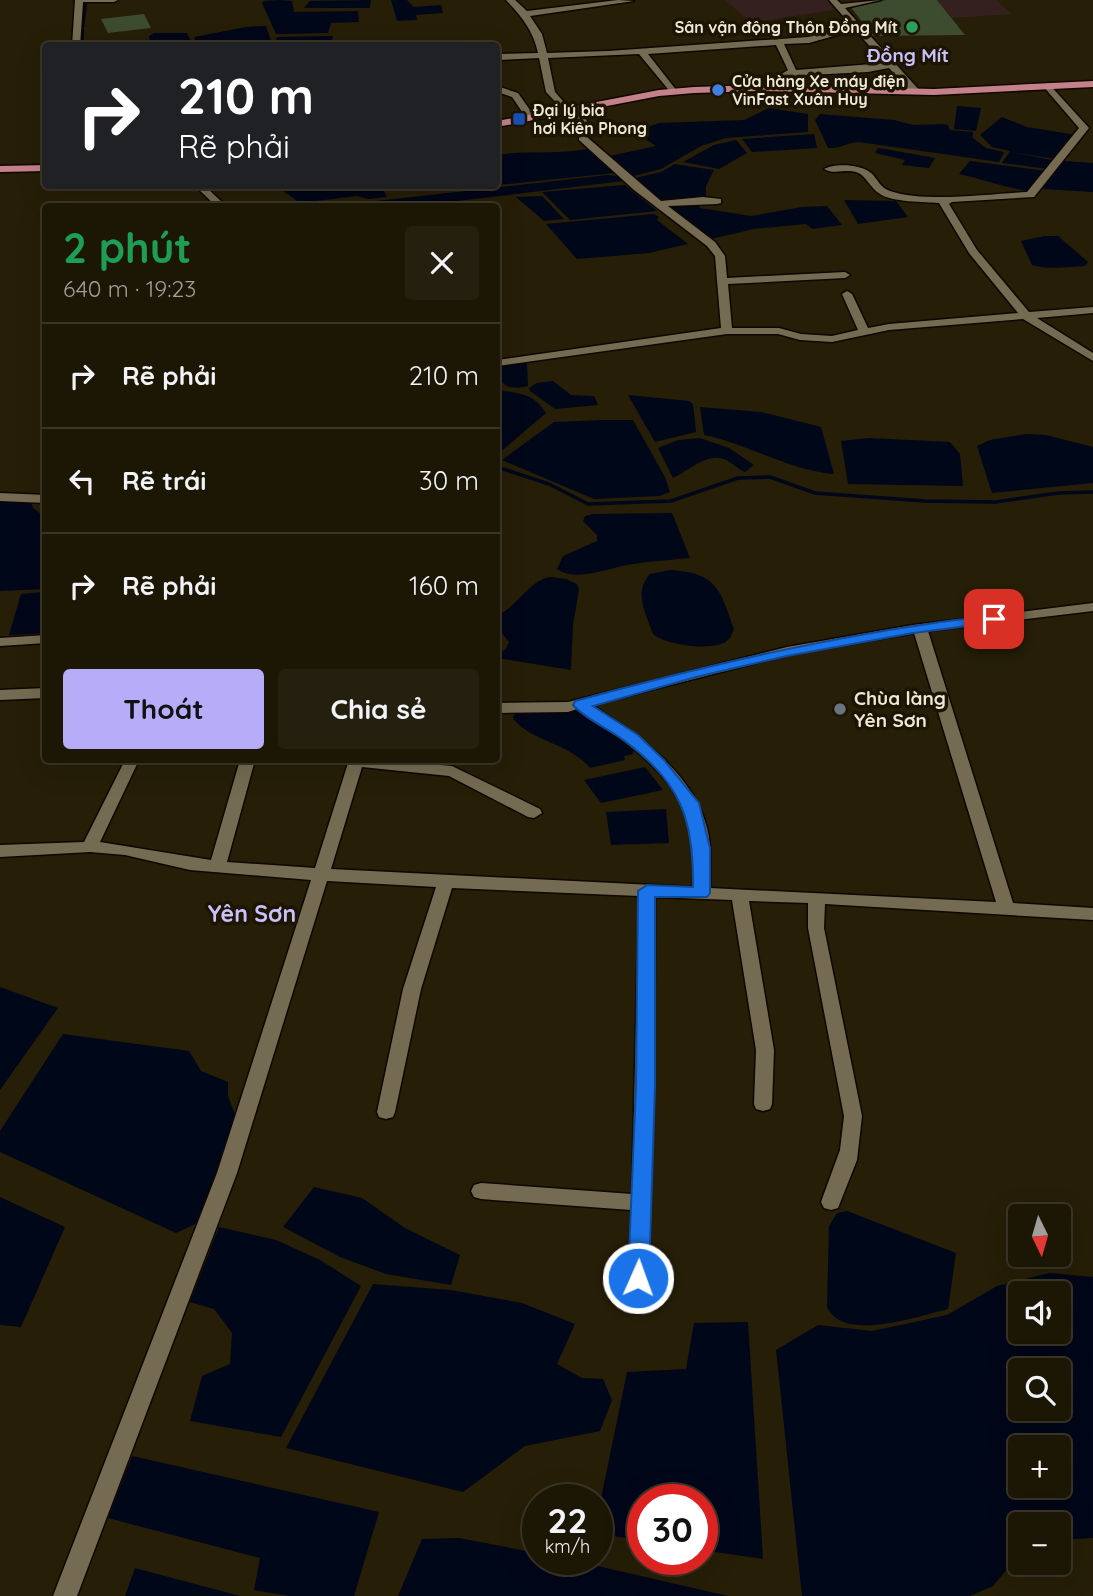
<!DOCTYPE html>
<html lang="vi">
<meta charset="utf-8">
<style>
body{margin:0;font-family:Quicksand,sans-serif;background:#251f0f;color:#f1f3f6;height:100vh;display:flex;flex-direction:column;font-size:26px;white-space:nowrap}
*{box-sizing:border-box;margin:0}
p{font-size:23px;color:#a09f9a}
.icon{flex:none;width:38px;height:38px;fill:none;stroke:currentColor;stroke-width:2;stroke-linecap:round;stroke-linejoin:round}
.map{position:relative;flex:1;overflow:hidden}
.side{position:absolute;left:42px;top:203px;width:458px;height:560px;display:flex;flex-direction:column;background:#1c1605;border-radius:7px;box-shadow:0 7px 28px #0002,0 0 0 2px #3a3527}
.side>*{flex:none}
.banner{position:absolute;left:42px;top:42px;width:458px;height:147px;border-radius:7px;box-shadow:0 7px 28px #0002,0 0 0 2px #3a3527;background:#202124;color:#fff;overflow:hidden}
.needle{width:46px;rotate:175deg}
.fabs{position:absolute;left:1008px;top:1204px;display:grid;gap:14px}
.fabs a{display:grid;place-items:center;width:63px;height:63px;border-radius:7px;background:#1c1605;box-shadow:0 7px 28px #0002,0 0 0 2px #3a3527;font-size:35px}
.speed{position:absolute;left:522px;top:1484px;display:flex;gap:14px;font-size:35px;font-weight:700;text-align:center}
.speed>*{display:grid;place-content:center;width:91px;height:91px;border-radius:50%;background:#1c1605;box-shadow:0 7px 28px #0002,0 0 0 2px #3a3527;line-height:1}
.speed small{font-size:18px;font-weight:400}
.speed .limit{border:10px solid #d22;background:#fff;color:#111}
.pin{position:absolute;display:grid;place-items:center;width:60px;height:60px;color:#fff;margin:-30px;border-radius:14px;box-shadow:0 4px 10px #0006}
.me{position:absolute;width:77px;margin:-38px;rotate:2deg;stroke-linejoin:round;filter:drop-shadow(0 0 5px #0008)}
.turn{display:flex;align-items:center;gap:24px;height:147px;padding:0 21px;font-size:32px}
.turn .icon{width:91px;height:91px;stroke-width:2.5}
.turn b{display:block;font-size:49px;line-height:60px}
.round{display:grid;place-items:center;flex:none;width:74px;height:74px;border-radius:7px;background:#251f0f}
.overview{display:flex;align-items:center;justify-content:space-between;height:119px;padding:0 21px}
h1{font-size:42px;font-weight:800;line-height:52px;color:#1e9e55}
.action{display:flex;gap:14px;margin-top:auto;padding:14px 21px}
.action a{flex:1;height:80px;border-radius:7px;background:#b6acf8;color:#111;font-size:28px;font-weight:800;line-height:80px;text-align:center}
.action a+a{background:#251f0f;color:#f1f3f6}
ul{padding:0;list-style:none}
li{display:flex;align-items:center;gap:21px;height:105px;padding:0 21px;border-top:2px solid #3a3527}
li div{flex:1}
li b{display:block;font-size:26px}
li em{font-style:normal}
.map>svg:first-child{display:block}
</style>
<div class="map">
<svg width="1093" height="1596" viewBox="0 0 1093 1596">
<rect width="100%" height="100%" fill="#261e07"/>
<path fill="#33201f" d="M725,0H829L839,9L751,23Z
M937,0H996L1012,14L952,18Z"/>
<path fill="#3d4b2f" d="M887,0H937L965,35L873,36L850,6Z
M144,14L151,28L108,33L101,19Z"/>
<path fill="#000719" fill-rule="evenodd" d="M280,0L292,1L294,12L358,11L359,22L331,23L328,33L276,34L262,3L264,1Z
M371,0L370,8H304L310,1Z
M391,0H407L414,7L441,5L443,13L416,15L417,20L397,21Z
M266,26L271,41L197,45L194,37L246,27Z
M154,33H187L193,45H151L149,36Z
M333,36L331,45H274L277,37Z
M957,106L981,108L976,131L954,129Z
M769,108L808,114V132L726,138L701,146L661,169L630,177L605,157L656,146L641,136L639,130L659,123L744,120Z
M820,114L894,120L913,125L944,124L948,125L950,130L973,132V138L986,148L1004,152L999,162L859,142C847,142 841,149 828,148L815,120Z
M1002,117L1027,127L1076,135L1055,159L1011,152L1052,160L1048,169L1002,163L1010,151L992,147L980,135Z
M814,134L817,148L752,152L742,139Z
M736,140L747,153L719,169L683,162L714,145Z
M878,148L885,149L935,158L929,168L902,165L905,160L875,153Z
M587,149L615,173L497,185V155C527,150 557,155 587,149Z
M970,161L1046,171L1029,191C1005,188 983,179 959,174Z
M1063,161L1093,163V192L1042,189Z
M675,164L714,170L706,186V197L662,201L631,179L661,172Z
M607,175L617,176L623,181L416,206H332Z
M625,185L657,211L570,220L542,192Z
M276,186H381L387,197L368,199L357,196L300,203Z
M542,196L564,219L544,221L516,197Z
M844,200L896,201L908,217L858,224Z
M697,203L700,208L751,216L802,207L827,206L842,225L812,229L806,224L754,229L711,239L665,204Z
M654,214L659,217L657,220L688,244L649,253L577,259L546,224Z
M1045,236H1058L1088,262L1085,266C1068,267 1049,270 1032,265L1021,241Z
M527,363L528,386C510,391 497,386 497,365Z
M553,381L571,395L594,396L598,405L555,409L530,391L529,388L537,383Z
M497,390C519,393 534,393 546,413L497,455Z
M628,395L689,401L693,404L696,432L655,442Z
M700,407L761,412L821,427L834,474C788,470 748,444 704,435Z
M604,420H633L665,477L670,492L659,496L594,499L502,460L554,422Z
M1026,434L1046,435L1093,447V483L992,493L977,446L990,440Z
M700,438L729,448L754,465L745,472C737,469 729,459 720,458C703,456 688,471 673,478L658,448L678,440Z
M869,438L950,442L960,454L963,486L848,484L841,441Z
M0,500L31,502L33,508L45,517V589L0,591Z
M672,513L690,558C671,560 652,561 633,564C612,567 576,583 557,569L563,556L597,541V535L583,521L585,516L593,514Z
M670,570C716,573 720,588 734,629C733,631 731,637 729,639C717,653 665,645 653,634C646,614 633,592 650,574Z
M550,577L566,579L577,584L579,590L573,625L571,670L497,658V654L506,649L509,642L497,627V615C517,608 529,580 550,577Z
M45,592V633L9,635L21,594Z
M542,710L578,711L634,746L633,754L624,756L625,760L590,768C569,743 535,743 514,720L513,716L518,712Z
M645,767L663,790L601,803L584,780Z
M666,809L669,843L611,845L606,812Z
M0,987L58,1008L0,1090Z
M63,1034L189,1051L201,1071L228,1082V1096L237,1120L197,1223L176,1233L0,1152V1131Z
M314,1187L362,1198L405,1228L460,1255L451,1285L386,1274L340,1257L283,1227Z
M0,1197L65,1227L21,1327L0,1325Z
M847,1211L956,1253L948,1309C918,1316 843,1343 827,1307L829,1226L837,1213Z
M219,1227L276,1240L320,1260L361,1286L281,1437L190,1421L202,1376L230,1364L232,1333L214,1309L190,1302Z
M1049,1273L1093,1277V1538L1059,1540V1524H1020V1554L993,1586L970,1596H802L776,1350L818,1325L872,1331L947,1315L997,1286ZM1020,1293H1059V1332H1020ZM1059,1370V1409H1020V1370ZM1059,1447V1486H1020V1447Z
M373,1284L451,1290L522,1303L575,1324L557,1364L582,1378L603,1379L612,1400L600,1431L525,1446L463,1492L286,1448Z
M748,1322L763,1559L702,1550V1500H642V1541L597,1533V1518L627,1372L686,1369L694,1323Z
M132,1456L379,1512L354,1596H289L254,1590L260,1558L108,1518Z
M459,1538L537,1553V1559H567L728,1596H398L422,1539Z
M135,1568L240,1596H125Z"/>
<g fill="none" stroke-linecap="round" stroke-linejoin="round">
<path stroke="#000719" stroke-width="2.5" d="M83,27L86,2
M82,46L83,30"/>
<path stroke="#000719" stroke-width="3.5" d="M497,467L549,484L588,504L671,501L738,478L770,477L815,493L925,501L995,502L1058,493L1093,492"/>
<defs>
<path id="minor" d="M75,0H118L114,2H83L80,46H72Z
M506,0H515L527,11L618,0L634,1L530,16L542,34L547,53L608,51L808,37L851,25L829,0H837L841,4L881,0L845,8L921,92L913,94L889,68L868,72L789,76L795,89L787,91L780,75L788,70L776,45L648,54L677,91L672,94L639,54L548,58L555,92L571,110L566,113L546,92L539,58L497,60V54L538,53C533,30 522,17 506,0ZM855,30L885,63L796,70L784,44L809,43Z
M1048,83L1089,128L1034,197L952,202L949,204L977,250L1029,312L1093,307V313L1037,318L1093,353V361L1023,319L889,330L832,342L800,340L778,334H727L497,366V360L721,328L715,256L707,246L634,190L579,140V126L573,106L581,108L589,126L587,137L661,201L703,197L721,199V203L717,204L668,206L715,242L725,256L727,278L845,272L850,275L845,278L728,284L732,328H779L801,334L832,336L858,330L842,294L847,291L852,294L868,328L889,324L1018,313L969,253L939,203C924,202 892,202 880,194C870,188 866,175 856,172C845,169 833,175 824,169C834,163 861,164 871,173C878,179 880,188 890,191C925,203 989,194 1027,192L1079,128L1043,86Z
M497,86L518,93L535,117L533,119H527L512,97L497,92Z
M195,186H205L226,206H216Z
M0,493L46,495V503L0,501Z
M1093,603V611L928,631L1013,903L1093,908V920L825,904L824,928L862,1116L857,1160L838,1208L831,1210L824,1208L821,1202L840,1150L844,1116L808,928V903L749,901L774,1050L772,1104L770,1109L763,1111L756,1109L754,1104L756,1050L732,900L655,897L654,1086L648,1303L645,1309L638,1312L631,1309L628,1303L631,1210L481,1199L474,1197L471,1191L474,1185L481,1183L632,1194L639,896L452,888L421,989L395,1112L393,1117L386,1119L379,1117L377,1112L403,989L436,887L327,881L237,1173L77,1596H53L217,1173L311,880L190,870L125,855L90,852L0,857V845L84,842L125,760H139L100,842L211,860L240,760H255L227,862L315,868L349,760H383L452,766L540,809L542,813L534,818L528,817L449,776L362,767L331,869L693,887C694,868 696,847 691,828C676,772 622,739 577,709L568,712L497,713V703L568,702L787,647L913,625ZM914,633L996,902L710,888C710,868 712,847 707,828C692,771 638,736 592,705L787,655Z
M46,635V643L0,646V638Z
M46,688V698L0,700V690Z"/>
<path id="major" d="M1093,81V87L934,95L759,91L694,93L659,96L497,127V121L659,90L694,87L759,85L934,89Z
M46,165V171L0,172V166Z"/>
</defs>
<use href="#minor" stroke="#0f0700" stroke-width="3"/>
<use href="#major" stroke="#0f0700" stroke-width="3"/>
<use href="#minor" fill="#756b52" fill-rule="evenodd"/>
<use href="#major" fill="#c58189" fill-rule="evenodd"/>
</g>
<path fill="#1a73e8" stroke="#114b97" stroke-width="2" d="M994,615L999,616V622L913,633L787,656L696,677L593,706L638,735L664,760L699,803L710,848V893L707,897H655V1086L649,1278L646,1284L638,1287L631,1284L628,1278L636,1086L638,891L647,885L693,887C694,820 681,783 626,742C610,729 586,720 573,705L575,701C714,663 850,632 994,615Z"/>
<circle fill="#2e9e5b" stroke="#1d1401" stroke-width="2.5" cx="912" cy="27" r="7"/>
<circle fill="#3f7fe0" stroke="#1d1401" stroke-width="2.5" cx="718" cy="90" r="7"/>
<rect fill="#1a4fb4" stroke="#1d1401" stroke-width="2.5" x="512" y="112" width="14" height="14" rx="3.5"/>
<circle fill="#6b7280" stroke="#1d1401" stroke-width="2.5" cx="840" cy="709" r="7"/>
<g text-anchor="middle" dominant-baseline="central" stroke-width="7" stroke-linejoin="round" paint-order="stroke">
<g font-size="16" font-weight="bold" fill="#ede8da" stroke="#1d1401" text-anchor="start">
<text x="898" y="27" text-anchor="end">Sân vận động Thôn Đồng Mít</text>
<text x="732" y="81">Cửa hàng Xe máy điện<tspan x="732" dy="18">VinFast Xuân Huy</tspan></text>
<text x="533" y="110">Đại lý bia<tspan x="533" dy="18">hơi Kiên Phong</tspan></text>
</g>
<g font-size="19" font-weight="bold" fill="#c8c2fc" stroke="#1d1401">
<text x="908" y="55">Đồng Mít</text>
</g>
<g font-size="19" font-weight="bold" fill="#ede8da" stroke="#1d1401" text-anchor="start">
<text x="854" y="698">Chùa làng<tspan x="854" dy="22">Yên Sơn</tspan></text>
</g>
<g font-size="23" font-weight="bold" fill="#c8c2fc" stroke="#1d1401">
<text x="252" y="913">Yên Sơn</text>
</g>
</g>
</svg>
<div class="fabs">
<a><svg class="needle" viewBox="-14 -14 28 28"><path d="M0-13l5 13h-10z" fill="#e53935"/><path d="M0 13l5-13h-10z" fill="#a09f9a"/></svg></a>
<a><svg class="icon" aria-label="sound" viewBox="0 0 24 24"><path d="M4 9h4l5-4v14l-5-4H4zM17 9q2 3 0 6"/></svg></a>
<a><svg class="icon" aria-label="search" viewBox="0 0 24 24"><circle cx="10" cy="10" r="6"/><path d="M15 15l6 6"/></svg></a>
<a>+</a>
<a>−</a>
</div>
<div class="speed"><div>22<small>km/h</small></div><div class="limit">30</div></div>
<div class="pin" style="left:994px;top:619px;background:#d93025"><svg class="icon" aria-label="arrive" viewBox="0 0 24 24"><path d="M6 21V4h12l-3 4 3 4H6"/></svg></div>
<svg class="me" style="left:638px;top:1278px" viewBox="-20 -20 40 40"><circle r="17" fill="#1a73e8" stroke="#fff" stroke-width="3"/><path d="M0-11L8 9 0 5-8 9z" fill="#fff"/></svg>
<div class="banner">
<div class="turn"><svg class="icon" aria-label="right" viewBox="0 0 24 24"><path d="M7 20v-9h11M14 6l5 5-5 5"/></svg><div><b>210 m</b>Rẽ phải</div></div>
</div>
<section class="side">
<div class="overview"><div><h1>2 phút</h1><p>640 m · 19:23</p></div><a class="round"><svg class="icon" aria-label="close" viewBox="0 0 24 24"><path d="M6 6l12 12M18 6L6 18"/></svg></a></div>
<ul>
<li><svg class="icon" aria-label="right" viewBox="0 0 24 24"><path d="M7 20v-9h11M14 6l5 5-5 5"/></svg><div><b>Rẽ phải</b></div><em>210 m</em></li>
<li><svg class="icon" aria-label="left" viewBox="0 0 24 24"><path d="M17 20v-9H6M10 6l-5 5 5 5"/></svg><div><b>Rẽ trái</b></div><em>30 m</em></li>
<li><svg class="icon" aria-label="right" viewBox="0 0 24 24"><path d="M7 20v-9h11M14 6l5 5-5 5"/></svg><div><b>Rẽ phải</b></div><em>160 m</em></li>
</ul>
<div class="action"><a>Thoát</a><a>Chia sẻ</a></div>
</section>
</div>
